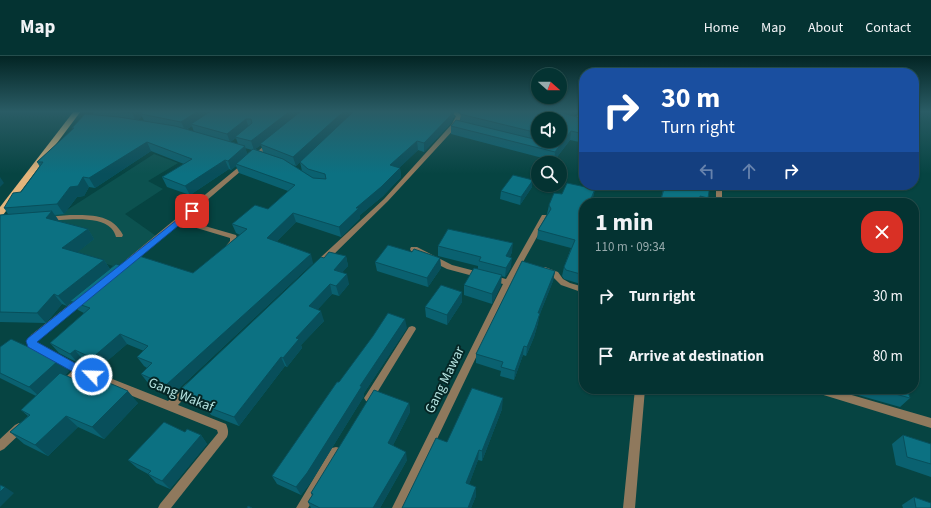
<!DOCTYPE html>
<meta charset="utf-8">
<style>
body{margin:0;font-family:"Source Sans 3",sans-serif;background:#0d3b3a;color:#f1f3f6;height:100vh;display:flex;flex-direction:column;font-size:15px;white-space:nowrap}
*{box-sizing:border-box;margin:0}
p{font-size:13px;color:#97aaac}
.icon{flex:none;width:22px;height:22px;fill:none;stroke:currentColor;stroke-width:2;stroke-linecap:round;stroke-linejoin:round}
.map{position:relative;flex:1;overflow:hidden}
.panel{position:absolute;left:579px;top:142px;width:340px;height:196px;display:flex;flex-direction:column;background:#043332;border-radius:16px;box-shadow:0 1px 3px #0004,0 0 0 1px #254e4d}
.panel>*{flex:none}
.banner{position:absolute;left:579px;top:12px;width:340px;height:122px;border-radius:16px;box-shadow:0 1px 3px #0004,0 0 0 1px #254e4d;background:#1a4fa0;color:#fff;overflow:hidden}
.needle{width:26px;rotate:111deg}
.controls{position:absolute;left:531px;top:12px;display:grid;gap:8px}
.controls a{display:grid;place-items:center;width:36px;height:36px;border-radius:50%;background:#043332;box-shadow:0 1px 3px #0004,0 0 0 1px #254e4d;font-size:20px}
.pin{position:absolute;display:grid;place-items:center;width:34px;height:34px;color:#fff;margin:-17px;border-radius:8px;box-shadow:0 2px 6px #0006}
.me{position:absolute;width:44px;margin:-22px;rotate:294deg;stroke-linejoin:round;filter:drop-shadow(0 0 3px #0008)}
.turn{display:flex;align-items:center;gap:14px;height:84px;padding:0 16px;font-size:18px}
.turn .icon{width:52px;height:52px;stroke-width:2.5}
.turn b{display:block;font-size:28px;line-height:34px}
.lanes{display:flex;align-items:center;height:38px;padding:0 16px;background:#0003;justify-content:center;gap:20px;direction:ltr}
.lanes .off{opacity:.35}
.round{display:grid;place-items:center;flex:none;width:42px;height:42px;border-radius:16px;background:#0d3b3a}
.headline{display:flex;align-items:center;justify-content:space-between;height:68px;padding:0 16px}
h1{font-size:24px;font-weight:700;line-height:30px}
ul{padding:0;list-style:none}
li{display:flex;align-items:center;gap:12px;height:60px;padding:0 16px}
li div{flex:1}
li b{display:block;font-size:15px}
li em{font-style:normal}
header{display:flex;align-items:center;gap:24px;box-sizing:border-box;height:56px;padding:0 20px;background:#043332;border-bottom:1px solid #254e4d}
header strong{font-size:19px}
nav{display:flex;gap:22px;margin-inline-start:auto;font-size:14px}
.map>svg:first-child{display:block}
</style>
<header>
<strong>Map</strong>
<nav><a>Home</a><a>Map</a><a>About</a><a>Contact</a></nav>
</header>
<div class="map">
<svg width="931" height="452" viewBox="0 0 931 452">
<rect width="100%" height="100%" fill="#064442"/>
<path fill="#0c5250" d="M154,98L178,107L148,125L163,133L125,158L156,180L119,212L76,198L9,161L64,156Z"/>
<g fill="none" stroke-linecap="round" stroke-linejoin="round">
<path fill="#8f795d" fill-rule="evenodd" d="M70,159C91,159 112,158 123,179L122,181H116C115,178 114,175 111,172C99,159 63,164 46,165L42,163L46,161Z"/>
<path fill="#8f795d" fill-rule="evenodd" d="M449,55H456L462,59L457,70L388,145L327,205H321L320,203L321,201L384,143L452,68L456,60Z
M584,56V60C578,64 573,70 567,65Z
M269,86L271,87V89L184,164L236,179L238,185L232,193H229L225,191L230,185V182L180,167L133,207H127L126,205L127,203Z
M716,129H722V147H716Z
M542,159H546L548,161L512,226L404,452H392L503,228L447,213L411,195L410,193L411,191H417L452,209L506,223Z
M545,211L558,216L563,223L570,227L584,231V237L561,229L552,220L542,216L541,214L542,212Z
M82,240L85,241L86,243L85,245L38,283L37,286L82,311L168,345L186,328L189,327L192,328L194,331L192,334L178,349L226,368C228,372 229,377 227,381L171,452H158L160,448L218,377L217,374L80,319C75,324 68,334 60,332L58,329L72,315L29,291L28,288L31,279L79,241Z
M412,270L415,271L416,273L372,345L369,346L366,345L364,342L366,339L409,271Z
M635,333H645L635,452H623Z
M812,333H831L931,362V372L817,337L814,336Z
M19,367L23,369L24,372L23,375L4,393L0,395V383L15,369Z
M336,391L340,392L341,396L340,400L308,452H296L332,392Z"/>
<path fill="#e3b57c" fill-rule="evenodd" d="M74,55H81L3,159L0,160V151Z"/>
</g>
<path fill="#0a6170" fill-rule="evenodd" d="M92,55H454V60L451,67L424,96L418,94L399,112H400L401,121L383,140L360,159V162L341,181L296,166L276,186L313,207L173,338L148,327L141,318L147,312L144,310L137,301L144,295L127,288L100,311L83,304L78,307L59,297L50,287L84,257L78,254L71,246L67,250L62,248L46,267L0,266V159L8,158L4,152L21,136L40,111L37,106L73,73L72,72L94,59ZM142,60L144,65L138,64ZM192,70L194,76L186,74ZM236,82L238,88L230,86ZM261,89L263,96L255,93ZM245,92L252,94L247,98ZM151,95L184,108L162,121L167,131L190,139L229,113L231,114L236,110L239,117L288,135L268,153L232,168L236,177L240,179L193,217L122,210L110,213L104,204L77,196L94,183L88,173L59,165L55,159L64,158L77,141L84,140L89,131L95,132ZM300,106L302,115L290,108L296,110Z
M459,55H580L573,60L581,62L582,56L584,55V87L570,84L554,105L451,78V70L460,65L461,56ZM538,63L560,85H538Z
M664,129H710L708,142L706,147H660Z
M532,131L520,149L500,143L501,135Z
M595,133L592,145L584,147V229L564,223L562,220L564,211L571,192L537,183L538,174L547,158L549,149L562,138Z
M438,190L512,196L510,201L511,211L505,221L501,220V229L492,248L464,239V229L478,213V210L438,200Z
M412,196L440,202L441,212L428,231L377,215L375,206Z
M346,200L348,210L342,216L349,228L339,240L332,238L317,254L324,265L301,289L302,292L287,311L285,310L239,370L211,359L207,352L186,344L179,335L324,202Z
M555,215L553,225L539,260L538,267L534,281L526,300L523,299L514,324L500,320L501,315L476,307V298Z
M462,236V246L447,269L426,261L425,251Z
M407,272L364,337V340L311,426L301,439L277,428L272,420Z
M0,291L69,315L65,319L99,334L138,347L104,383L78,371L48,400L24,388L10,376L28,360L21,354L36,340L0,322Z
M837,333H907L910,342L900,351Z
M409,347L410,356L393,389L407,404L380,452H311L308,446L312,440L311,437Z
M502,353L482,405L478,404L469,428L476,440L471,452H402L447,386Z
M185,376L201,379L207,388L170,433L156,427L148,418L137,412L128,404Z
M903,379L931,388V421L896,409L892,388Z
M914,441L931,452H903L902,449Z"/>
<path fill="#084f5b" d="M134,55H148L141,58L142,60L136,65L132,57Z
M198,55H215L191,68L192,70L185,74L181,66Z
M290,55H302L260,88L261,89L254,94L251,85Z
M344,55H355L296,110L293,101Z
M452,55H454V60L451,67L424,96V87Z
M573,55H580L571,62L572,56Z
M246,63L249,72L235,81L236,82L230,86L227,78Z
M571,75L570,84L554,105L555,96Z
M417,85L418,94L392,119L390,109Z
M147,86L151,95L95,132L89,122Z
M245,90L248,100L236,108V110L231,114L228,105Z
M225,104L229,113L190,139L185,130Z
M400,112L401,121L383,140L360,159V162L341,181L339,171L356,152Z
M0,121L4,127L0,131Z
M83,121L89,131L84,140L77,141L64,158L57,148L70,131Z
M533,124L532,131L520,149L521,141Z
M595,133L593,142L591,147H590Z
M52,155L59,165L53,172L46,162Z
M293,157L296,166L270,192L267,182Z
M88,173L94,183L70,202L62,192Z
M513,187L512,196L506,210V200Z
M311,198L313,207L173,338L166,329Z
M346,200L348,210L337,223L334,214Z
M440,202L441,212L428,231L427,222Z
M512,202L511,211L505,221L506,212Z
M104,204L111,215L70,245L71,246L67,250L58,240Z
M555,215L553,225L539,260L538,267L534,281L526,300L527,291L538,257Z
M347,218L349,228L339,240L336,230Z
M502,219L501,229L492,248V238Z
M330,228L332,238L312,260L309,250Z
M462,236V246L447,269V259Z
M54,238L62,248L46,267L37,257Z
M321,255L324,265L301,289L302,292L287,311L283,302L296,282Z
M405,263L407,272L364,337V340L311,426L301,439L296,431L360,330Z
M120,278L127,288L100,311L92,302Z
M524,290L523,299L514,324L515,315Z
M75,294L83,304L78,307L70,298Z
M281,301L285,310L239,370L234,361Z
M59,304L69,315L41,342L29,331Z
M128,335L138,347L104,383L92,371Z
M503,342L502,353L482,405V395Z
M409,347L410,356L390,395L388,387Z
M66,360L78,371L48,400L35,389Z
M201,379L207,388L170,433L162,425Z
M479,394L478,404L466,437V427Z
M406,396L407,404L380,452H373Z
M5,431L14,437L0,451V436Z
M476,431V440L471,452H468Z"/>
<path fill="#0c7182" stroke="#084f5b" d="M116,55H134L132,57Z
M145,55H198L181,66L141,58Z
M211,55H290L251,85L235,81L252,67L251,63H246L227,78L191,68Z
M301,55H344L293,101L260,88Z
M354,55H452L451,59L424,87L417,85L390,109L400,112L381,131L356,152H359L339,171L293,157L267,182L311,198L166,329L141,318L152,307L137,301L148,290L120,278L92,302L75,294L70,298L50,287L90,252L70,245L116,208L122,210L136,199L193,217L247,173L232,168L255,149L268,153L295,129L236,108L253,93L283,103L313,122L326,123L325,118L308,113L300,106Z
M461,55H556L584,63V78L571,75L555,96L451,70L456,64L538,84V85H542L553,88L557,85H560V63H538V77L460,58Z
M85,58L119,61L175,70L245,90L228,105L225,104L185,130L162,121L192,103L147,86L89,122L83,121L78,130L70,131L57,148L4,152L13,137L21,136L43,106H37L74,72H72Z
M513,119L533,124L521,141L501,135Z
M567,127L595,133L590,145L599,147H584V219L566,214L564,211L575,184L538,174L551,153L549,149L554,137L562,138Z
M665,129H710L708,142L700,140V147H660Z
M52,155L46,162L88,173L62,192L104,204L58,240L54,238L37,257L0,256V159Z
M448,173L513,187L506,200L512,202L506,212L479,205L481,201L438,190Z
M388,189L412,196L414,193L440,202L427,222L375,206Z
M329,196L346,200L334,214L347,218L336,230L330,228L309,250L321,255L296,282L299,283L283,302L281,301L234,361L205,350L208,346L179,335L321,201L324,202Z
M522,205L555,215L538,257H540L535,272L527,291L524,290L515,315L501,311L503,306L476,298Z
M474,212L502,219L492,238L464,229Z
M441,229L462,236L447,259L425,251Z
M388,257L405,263L360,330H362L307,417L296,431L272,420L337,326H339L373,280Z
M11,283L37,295L39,293L59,304L29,331L0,317V291Z
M60,317L99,334L107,326L128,335L92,371L66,360L35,389L10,376L30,359L21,354Z
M472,332L503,342L482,395L479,394L466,427L476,431L468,452H402L436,382L447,386Z
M877,333H907L910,342Z
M374,334L409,347L388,387L406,396L373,452H320L308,446L313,438L311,437Z
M164,366L185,376L187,373L201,379L162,425L148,418L151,415L128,404Z
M903,379L931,388V408L907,401Z
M0,429L5,431L0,436Z
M914,441L931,447V452H916Z
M248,450L252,452H247Z"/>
<linearGradient id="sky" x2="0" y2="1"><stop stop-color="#032524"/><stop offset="0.47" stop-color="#2a5c65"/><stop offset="1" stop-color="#2a5c65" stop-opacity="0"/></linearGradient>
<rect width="931" height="118" fill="url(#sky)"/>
<path fill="#1a73e8" stroke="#114b97" d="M192,152L196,155L195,156L37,286L82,311L95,316L97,319L95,322L92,324L75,317L28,291L26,285L28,282Z"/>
<g text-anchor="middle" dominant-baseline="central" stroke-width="4" stroke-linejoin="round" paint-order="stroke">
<g font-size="14" fill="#b5e3e0" stroke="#052726">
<text transform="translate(445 324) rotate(-64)">Gang Mawar</text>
<text transform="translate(181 339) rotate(22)">Gang Wakaf</text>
</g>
</g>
</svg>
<div class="controls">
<a><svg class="needle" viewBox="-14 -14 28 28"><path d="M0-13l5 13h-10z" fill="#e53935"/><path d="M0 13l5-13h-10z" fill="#97aaac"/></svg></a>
<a><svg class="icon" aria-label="sound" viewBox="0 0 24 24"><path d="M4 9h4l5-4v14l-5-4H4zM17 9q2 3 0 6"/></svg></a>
<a><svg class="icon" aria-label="search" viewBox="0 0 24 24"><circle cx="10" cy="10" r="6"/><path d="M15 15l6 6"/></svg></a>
</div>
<div class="pin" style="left:192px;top:155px;background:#d93025"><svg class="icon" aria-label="arrive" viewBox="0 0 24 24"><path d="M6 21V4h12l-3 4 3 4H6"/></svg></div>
<svg class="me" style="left:92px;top:319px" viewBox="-20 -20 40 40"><circle r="17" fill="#1a73e8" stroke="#fff" stroke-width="3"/><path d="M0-11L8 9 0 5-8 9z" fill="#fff"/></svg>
<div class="banner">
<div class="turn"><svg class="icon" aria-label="right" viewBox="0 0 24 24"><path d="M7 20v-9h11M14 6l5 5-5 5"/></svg><div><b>30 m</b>Turn right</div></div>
<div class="lanes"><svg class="icon off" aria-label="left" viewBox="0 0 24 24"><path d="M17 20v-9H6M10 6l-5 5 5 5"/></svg><svg class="icon off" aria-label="ahead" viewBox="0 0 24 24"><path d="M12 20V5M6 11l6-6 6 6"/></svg><svg class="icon" aria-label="right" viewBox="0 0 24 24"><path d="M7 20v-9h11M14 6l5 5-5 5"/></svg></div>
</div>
<section class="panel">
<div class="headline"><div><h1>1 min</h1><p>110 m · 09:34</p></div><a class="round" style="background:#d93025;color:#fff"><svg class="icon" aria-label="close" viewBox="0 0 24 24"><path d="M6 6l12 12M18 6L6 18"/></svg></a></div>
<ul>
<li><svg class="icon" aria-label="right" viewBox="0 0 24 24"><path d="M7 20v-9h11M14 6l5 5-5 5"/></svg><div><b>Turn right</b></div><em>30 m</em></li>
<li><svg class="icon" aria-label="arrive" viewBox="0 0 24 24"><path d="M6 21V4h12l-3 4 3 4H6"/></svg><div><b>Arrive at destination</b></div><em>80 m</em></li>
</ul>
</section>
</div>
